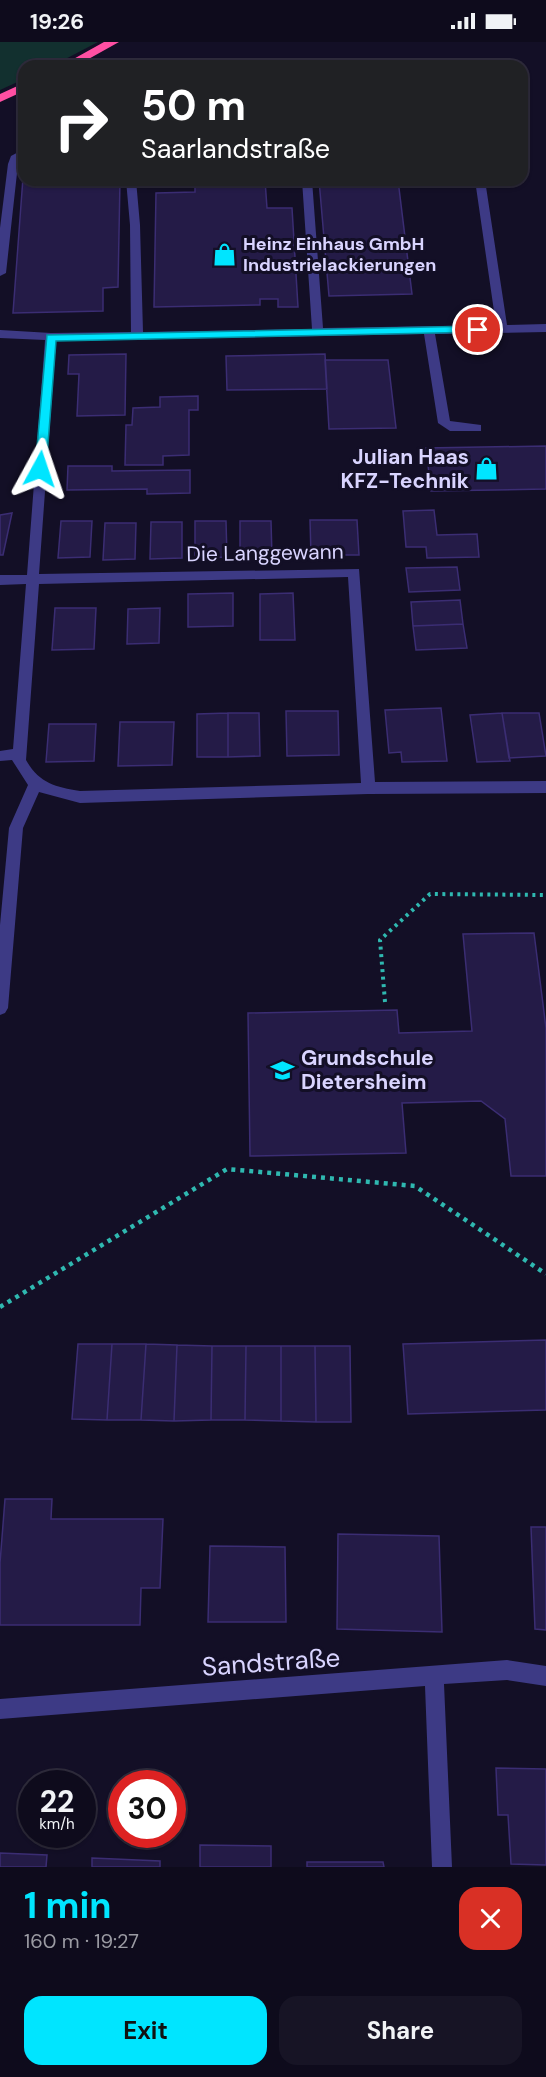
<!DOCTYPE html>
<meta charset="utf-8">
<style>
body{margin:0;font-family:"DM Sans",sans-serif;background:#171425;color:#f1f3f6;height:100vh;display:flex;flex-direction:column;font-size:22px;white-space:nowrap}
*{box-sizing:border-box;margin:0}
p{font-size:20px;color:#9b9ba3}
.icon{flex:none;width:33px;height:33px;fill:none;stroke:currentColor;stroke-width:2;stroke-linecap:round;stroke-linejoin:round}
.map{position:relative;height:1825px;overflow:hidden}
.sheet{display:flex;flex-direction:column;background:#0e0b1c;flex:1}
.sheet>*{flex:none}
.banner{position:absolute;left:18px;top:18px;width:510px;height:126px;border-radius:18px;box-shadow:0 2px 4px #0004,0 0 0 2px #2e2b3b;background:#202124;color:#fff;overflow:hidden}
.speed{position:absolute;left:18px;top:1728px;display:flex;gap:12px;font-size:30px;font-weight:700;text-align:center}
.speed>*{display:grid;place-content:center;width:78px;height:78px;border-radius:50%;background:#0e0b1c;box-shadow:0 2px 4px #0004,0 0 0 2px #2e2b3b;line-height:1}
.speed small{font-size:15px;font-weight:400}
.speed .limit{border:9px solid #d22;background:#fff;color:#111}
.pin{position:absolute;display:grid;place-items:center;width:51px;height:51px;color:#fff;margin:-26px;border:3px solid #fff;border-radius:50%;box-shadow:0 2px 6px #0007}
.me{position:absolute;width:66px;margin:-33px;rotate:5deg;stroke-linejoin:round;filter:drop-shadow(0 0 4px #0008)}
.turn{display:flex;align-items:center;gap:21px;height:126px;padding:0 24px;font-size:27px}
.turn .icon{width:78px;height:78px;stroke-width:2.5}
.turn b{display:block;font-size:42px;line-height:51px}
.round{display:grid;place-items:center;flex:none;width:63px;height:63px;border-radius:18px;background:#171425}
.summary{display:flex;align-items:center;justify-content:space-between;height:102px;padding:0 24px}
h1{font-size:36px;font-weight:700;line-height:45px;color:#00e5ff}
.primary-button{display:flex;gap:12px;margin-top:auto;padding:12px 24px}
.primary-button a{flex:1;height:69px;border-radius:18px;background:#00e5ff;color:#111;font-size:24px;font-weight:700;line-height:69px;text-align:center}
.primary-button a+a{background:#171425;color:#f1f3f6}
.status{display:flex;justify-content:space-between;align-items:center;height:42px;padding:0 30px;background:#0e0b1c;direction:ltr}
.status svg{height:16px;fill:currentColor}
.map>svg:first-child{display:block}
</style>
<div class="status"><b>19:26</b><svg viewBox="0 0 49 12"><path d="M0 12V9h3v3zM5 12V6h3v6zM10 12V3h3v9zM15 12V0h3v12zM26 1h20v11H26zM47 4h2v5h-2z"/></svg></div>
<div class="map">
<svg width="546" height="1825" viewBox="0 0 546 1825">
<rect width="100%" height="100%" fill="#130f26"/>
<path fill="#12302f" d="M0,0H98L52,24H24V37L0,48Z"/>
<path fill="#241b47" stroke="#3b2d73" stroke-width="1.5" d="M425,21L426,24H309Z
M24,122V138H120L118,245L103,246V269L13,271Z
M195,138H265L267,166H292L298,265H278V257H260V263L154,265L156,151L195,150Z
M319,138H398L412,252L329,254Z
M126,312L125,373L77,374L79,332H68L69,313Z
M325,312L327,347L227,348L226,314Z
M325,318H388L396,386L329,387Z
M198,354V368H189V413L163,414V423H125L126,383H132L133,366L160,365V355Z
M546,404V447L431,449L426,406Z
M68,424H112V429L190,428V451L147,452V447L67,448Z
M434,468L437,493L477,492L479,515L427,516L426,505H406L403,469Z
M12,471L3,513H0V473Z
M310,478H357L359,513H311Z
M61,479H92L90,515L58,516Z
M195,479H226L227,515L195,516Z
M240,479H271L272,515L240,516Z
M151,480H182V516L150,517Z
M105,481H136L135,517L103,518Z
M457,525L460,548L409,550L406,526Z
M233,551V584L188,585V552Z
M293,551L295,598H260V552Z
M460,558L463,582L413,584L411,560Z
M55,566H96L94,607L52,608Z
M160,566L159,601L127,602L128,567Z
M463,582L467,606L416,608L413,584Z
M441,666L447,719L402,720L401,710L389,711L385,668Z
M286,669H338L339,713L287,714Z
M228,671H259L260,714L228,715Z
M228,671V715H197V672Z
M502,671L510,719L477,720L470,673Z
M502,671H539L546,714L509,716Z
M120,680H174L172,723L118,724Z
M49,682H96L94,719L46,720Z
M534,891L546,986V1134H511L505,1077L481,1059L402,1061L406,1111L250,1114L248,971L397,968L399,991L472,989L463,892Z
M546,1298V1368L408,1372L403,1302Z
M78,1302H112L107,1378L72,1377Z
M112,1302H146L141,1378H107Z
M146,1302L177,1303L174,1379L141,1378Z
M177,1303L212,1304L211,1378L174,1379Z
M212,1304H246L245,1378H211Z
M246,1304H281V1379L245,1378Z
M281,1304H315L316,1380L281,1379Z
M315,1304H350L351,1380H316Z
M5,1457H52L51,1477H163L160,1546H141L140,1583H0V1521Z
M531,1485H546V1588L535,1587Z
M338,1492L439,1494L442,1590L337,1587Z
M210,1504L285,1505L286,1580H208Z
M496,1726L546,1727V1823L511,1822L508,1773H498Z
M200,1803L271,1804V1825H200Z
M0,1811L47,1813L46,1825H0Z
M92,1816L160,1819V1825H92Z
M307,1820H383L384,1825H307Z"/>
<g fill="none" stroke-linecap="round" stroke-linejoin="round">
<path stroke="#2fb8b0" stroke-width="4" stroke-dasharray="3 4.5" stroke-linecap="butt" d="M385,960L380,898L430,852L546,853"/>
<path stroke="#2fb8b0" stroke-width="4.5" stroke-dasharray="4 5" stroke-linecap="butt" d="M0,1265L227,1127L415,1144L546,1232"/>
<path fill="#3d3a85" fill-rule="evenodd" d="M24,107V115L18,122L6,231L0,234V186L8,122L11,114Z
M126,138H136L140,183L143,290L312,287L302,138H312L323,286L496,283L475,138H485L507,283L546,282V290L435,292L450,379L481,383V389H450L438,381L424,292L56,299L39,532L359,527L375,740L546,739V751L368,752L80,761L39,750L23,786L8,966L5,971L0,973V883L9,786L28,743L12,718L0,719V709L13,707L26,542L0,543V533H27L45,298L0,296V288L51,291L131,290L130,183ZM348,535L361,741L80,749C55,745 39,741 26,718L39,542Z
M507,1618L546,1624V1644L507,1638L444,1642L452,1825H432L425,1644L0,1677V1657Z"/>
<path fill="#ff4fa3" fill-rule="evenodd" d="M104,0H119L76,24H61Z
M24,41V49L0,60V52Z"/>
</g>
<path fill="#00e5ff" stroke="#0095a6" stroke-width="1.5" d="M478,284L482,285V290L56,299L46,427L40,430L35,427L47,293Z"/>
<defs>
<symbol id="shop-bare" viewBox="-9 -9 18 18"><path d="M-5-2.5h2.3a2.7 3.5 0 0 1 5.4 0H5L5.5 6h-11ZM-1.5-2.5h3a1.5 2.3 0 0 0-3 0Z" fill="#00e5ff" stroke="#130f26" stroke-width="2.5" paint-order="stroke"/></symbol>
<symbol id="school-bare" viewBox="-9 -9 18 18"><path d="M0-5L7-2L0 1L-7-2ZM-4 1L0 2.5L4 1V4Q0 6-4 4Z" fill="#00e5ff" stroke="#130f26" stroke-width="2.5" paint-order="stroke"/></symbol>
</defs>
<g fill-rule="evenodd">
<use href="#shop-bare" x="208" y="196" width="33" height="33"/>
<use href="#shop-bare" x="470" y="410" width="33" height="33"/>
<use href="#school-bare" x="266" y="1012" width="33" height="33"/>
</g>
<g text-anchor="middle" dominant-baseline="central" stroke-width="6" stroke-linejoin="round" paint-order="stroke">
<g font-size="18" font-weight="bold" fill="#d9d4ff" stroke="#130f26" text-anchor="start">
<text x="243" y="202">Heinz Einhaus GmbH<tspan x="243" dy="21">Industrielackierungen</tspan></text>
</g>
<g font-size="21" font-weight="bold" fill="#d9d4ff" stroke="#130f26" text-anchor="end">
<text x="469" y="415">Julian Haas<tspan x="469" dy="24">KFZ-Technik</tspan></text>
<text x="301" y="1016" text-anchor="start">Grundschule<tspan x="301" dy="24">Dietersheim</tspan></text>
</g>
<g font-size="21" fill="#d9d4ff" stroke="#130f26">
<text transform="translate(265 511) rotate(-1)">Die Langgewann</text>
</g>
<g font-size="26" fill="#d9d4ff" stroke="#130f26">
<text transform="translate(271 1620) rotate(-4)">Sandstraße</text>
</g>
</g>
</svg>
<div class="speed"><div>22<small>km/h</small></div><div class="limit">30</div></div>
<div class="pin" style="left:478px;top:288px;background:#d93025"><svg class="icon" aria-label="arrive" viewBox="0 0 24 24"><path d="M6 21V4h12l-3 4 3 4H6"/></svg></div>
<svg class="me" style="left:40px;top:427px" viewBox="-20 -20 40 40"><path d="M0-17L14 15 0 8-14 15z" fill="#00e5ff" stroke="#fff" stroke-width="4"/></svg>
<div class="banner">
<div class="turn"><svg class="icon" aria-label="right" viewBox="0 0 24 24"><path d="M7 20v-9h11M14 6l5 5-5 5"/></svg><div><b>50 m</b>Saarlandstraße</div></div>
</div>
</div>
<section class="sheet">
<div class="summary"><div><h1>1 min</h1><p>160 m · 19:27</p></div><a class="round" style="background:#d93025;color:#fff"><svg class="icon" aria-label="close" viewBox="0 0 24 24"><path d="M6 6l12 12M18 6L6 18"/></svg></a></div>
<div class="primary-button"><a>Exit</a><a>Share</a></div>
</section>
